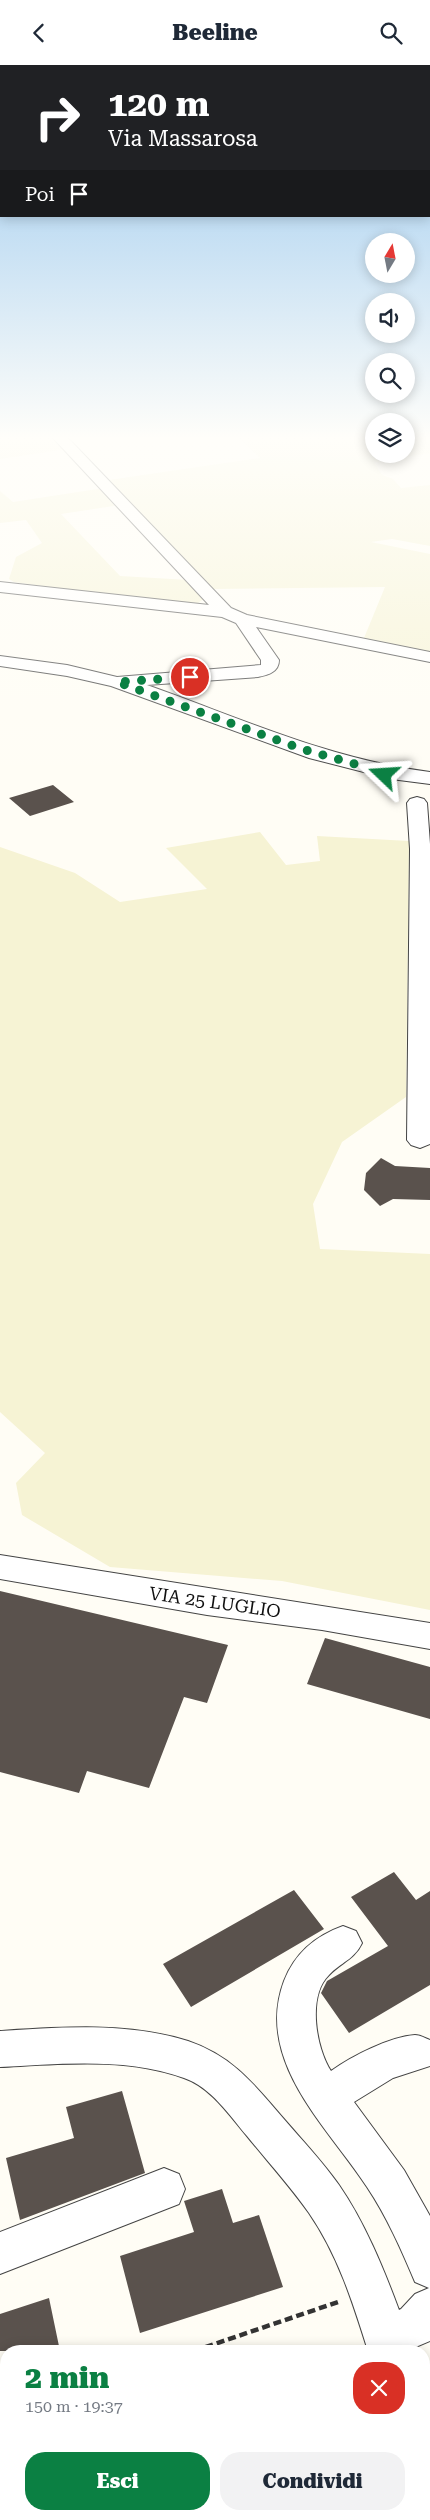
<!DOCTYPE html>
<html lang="it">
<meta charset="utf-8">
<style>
body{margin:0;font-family:"Roboto Serif",serif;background:#f2f2f3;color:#1f2937;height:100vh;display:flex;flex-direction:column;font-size:19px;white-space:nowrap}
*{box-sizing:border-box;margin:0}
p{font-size:16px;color:#747a83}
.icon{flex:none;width:28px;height:28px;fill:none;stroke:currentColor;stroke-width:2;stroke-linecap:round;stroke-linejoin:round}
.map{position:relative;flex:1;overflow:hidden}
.sheet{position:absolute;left:0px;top:2280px;width:430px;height:175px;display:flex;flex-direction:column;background:#fff;border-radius:20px 20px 0 0;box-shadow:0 2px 12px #0003}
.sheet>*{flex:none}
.guide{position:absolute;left:0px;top:0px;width:430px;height:152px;box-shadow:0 2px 12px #0003;background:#202124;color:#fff;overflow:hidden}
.needle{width:32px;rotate:10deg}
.tools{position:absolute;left:365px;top:168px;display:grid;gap:10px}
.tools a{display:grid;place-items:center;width:50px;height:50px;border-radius:50%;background:#fff;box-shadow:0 2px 12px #0003;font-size:25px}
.pin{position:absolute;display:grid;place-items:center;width:42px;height:42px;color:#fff;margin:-21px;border:2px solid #fff;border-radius:50%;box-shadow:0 1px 5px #0007}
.me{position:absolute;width:55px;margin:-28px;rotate:290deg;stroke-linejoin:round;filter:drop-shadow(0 0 4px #0008)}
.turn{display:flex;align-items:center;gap:18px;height:105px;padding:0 25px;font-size:22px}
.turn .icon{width:65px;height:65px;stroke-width:2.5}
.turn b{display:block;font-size:35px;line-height:42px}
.then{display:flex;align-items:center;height:48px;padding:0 25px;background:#0003;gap:10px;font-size:19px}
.round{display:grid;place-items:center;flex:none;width:52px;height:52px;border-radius:20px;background:#f2f2f3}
.headline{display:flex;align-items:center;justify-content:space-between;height:85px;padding:0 25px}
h1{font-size:30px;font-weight:800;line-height:38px;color:#0b8043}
.cta{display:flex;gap:10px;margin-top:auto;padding:10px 25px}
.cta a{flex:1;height:58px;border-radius:20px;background:#0b8043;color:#fff;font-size:20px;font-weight:800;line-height:58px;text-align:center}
.cta a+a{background:#f2f2f3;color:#1f2937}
header{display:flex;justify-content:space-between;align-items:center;height:65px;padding:0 25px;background:#fff;font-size:22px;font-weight:800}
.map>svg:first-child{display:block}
</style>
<header><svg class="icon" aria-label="back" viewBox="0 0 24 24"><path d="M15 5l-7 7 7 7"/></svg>Beeline<svg class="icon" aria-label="search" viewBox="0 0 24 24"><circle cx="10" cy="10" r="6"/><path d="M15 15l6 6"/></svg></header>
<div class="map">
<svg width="430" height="2455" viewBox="0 0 430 2455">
<rect width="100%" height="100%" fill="#fffdf5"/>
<path fill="#f6f3d4" d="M0,373H56L67,384L0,394Z
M239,373H374V389H406V373H430V388L374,397L382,410L393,414L401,423L430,420V481L392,474L371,477L430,489V588L364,573L385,522L212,524L109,415L260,393Z
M104,423L120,440L61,449L120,511L189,515L205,533L198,538L176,537L50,522L14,517L9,514L16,492L42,478L26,455L0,458V426L13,437Z
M260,767L286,800L320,796L317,771L409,776L406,1032L342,1077L313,1139L320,1184L430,1189V1545L282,1516L110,1502L22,1450L16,1418L45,1388L0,1347V782L75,808L120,837L207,824L166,783Z"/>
<path fill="#5a524d" d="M53,720L74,737L30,751L9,733Z
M381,1093L395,1101L430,1103V1135L393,1134L380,1141L364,1125L366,1108Z
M0,1526L228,1580L207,1638L184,1632L149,1723L87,1706L79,1728L0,1707Z
M325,1573L430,1602V1654L307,1619Z
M394,1807L416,1835L430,1826V1920L349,1968L321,1928L327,1916L388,1881L351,1832Z
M294,1825L324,1864L191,1942L163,1899Z
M122,2026L145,2108L20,2155L6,2093L74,2073L66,2042Z
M222,2124L233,2158L259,2150L283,2222L140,2268L120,2191L194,2167L184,2136Z
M49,2233L60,2286H0V2249Z"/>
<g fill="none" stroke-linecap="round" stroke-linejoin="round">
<defs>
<path id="minor" d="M53,373H68L231,543L247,550L430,587V597L256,562L279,595C279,607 268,610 258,612L147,620C243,654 328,694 430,707V719L391,714L309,693L111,621L67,611L0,601V591L67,600L117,612L261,600V595L236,558L222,552L0,527V517L209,540Z
M417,732L424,734L427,738L430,779V1079L420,1083L411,1080L407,1075L410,784L407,738L410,734Z
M0,1490L430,1558V1584L322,1565L207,1550L0,1514Z
M343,1861L356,1866L362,1878C354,1895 341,1897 329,1910C307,1931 316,1983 331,2006C352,1991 389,1972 415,1970C420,1970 425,1973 430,1975V2001L393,2013L354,2037L404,2105L430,2151V2276L411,2284L412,2286H368C353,2238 338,2190 309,2148C290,2121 268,2097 247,2071C230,2051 211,2022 184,2013C127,1992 59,1999 0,2002V1966C61,1962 128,1957 188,1976C232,1991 253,2018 283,2053C302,2075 322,2096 339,2120C365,2158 383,2202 399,2245L401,2244L415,2229L429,2223L415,2217C401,2184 387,2152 367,2122C328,2062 254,1996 284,1916C295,1888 315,1871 343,1861Z
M164,2103L179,2109L185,2124L179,2139L0,2209V2167Z
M6,2319V2363L0,2365V2321Z
M424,2378L430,2381V2446L424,2443Z"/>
</defs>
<use href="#minor" stroke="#444" stroke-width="2"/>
<path stroke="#333" stroke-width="4.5" stroke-dasharray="8 4" stroke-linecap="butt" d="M194,2286L338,2237"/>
<use href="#minor" fill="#fff" fill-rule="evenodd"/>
</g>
<linearGradient id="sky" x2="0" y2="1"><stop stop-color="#95c6ee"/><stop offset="0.52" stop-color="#fffefa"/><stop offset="1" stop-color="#fffefa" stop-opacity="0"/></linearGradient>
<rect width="430" height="717" fill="url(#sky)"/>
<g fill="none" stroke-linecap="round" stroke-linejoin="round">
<path stroke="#0b8043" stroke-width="9" stroke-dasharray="0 16.2" d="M190,612L117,617L302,684L369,703L384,710"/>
</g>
<g text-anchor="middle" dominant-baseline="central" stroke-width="5" stroke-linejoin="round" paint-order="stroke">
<g font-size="18" fill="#111" stroke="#fff">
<text transform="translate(215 1537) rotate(8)">VIA 25 LUGLIO</text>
</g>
</g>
</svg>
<div class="tools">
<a><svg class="needle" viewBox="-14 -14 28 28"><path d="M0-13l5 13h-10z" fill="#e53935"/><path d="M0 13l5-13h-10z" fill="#747a83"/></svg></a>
<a><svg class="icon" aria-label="sound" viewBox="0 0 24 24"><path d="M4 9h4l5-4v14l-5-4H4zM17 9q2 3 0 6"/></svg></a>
<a><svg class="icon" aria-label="search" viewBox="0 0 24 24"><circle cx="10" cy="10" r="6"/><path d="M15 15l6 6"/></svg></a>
<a><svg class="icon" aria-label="layers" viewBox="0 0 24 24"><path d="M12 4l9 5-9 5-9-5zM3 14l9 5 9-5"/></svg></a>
</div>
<div class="pin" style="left:190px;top:612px;background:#d93025"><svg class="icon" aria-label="arrive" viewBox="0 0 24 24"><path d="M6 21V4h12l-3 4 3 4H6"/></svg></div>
<svg class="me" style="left:384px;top:710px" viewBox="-20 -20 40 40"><path d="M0-17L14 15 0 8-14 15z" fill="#0b8043" stroke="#fff" stroke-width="4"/></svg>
<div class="guide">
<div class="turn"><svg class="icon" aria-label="right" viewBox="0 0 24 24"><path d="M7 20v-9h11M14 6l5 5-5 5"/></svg><div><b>120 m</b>Via Massarosa</div></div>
<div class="then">Poi<svg class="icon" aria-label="arrive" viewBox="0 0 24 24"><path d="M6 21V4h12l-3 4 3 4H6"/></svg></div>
</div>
<section class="sheet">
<div class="headline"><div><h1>2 min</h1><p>150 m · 19:37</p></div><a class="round" style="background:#d93025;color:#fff"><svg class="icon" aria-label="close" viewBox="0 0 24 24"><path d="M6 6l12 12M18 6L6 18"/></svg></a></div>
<div class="cta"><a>Esci</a><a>Condividi</a></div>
</section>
</div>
